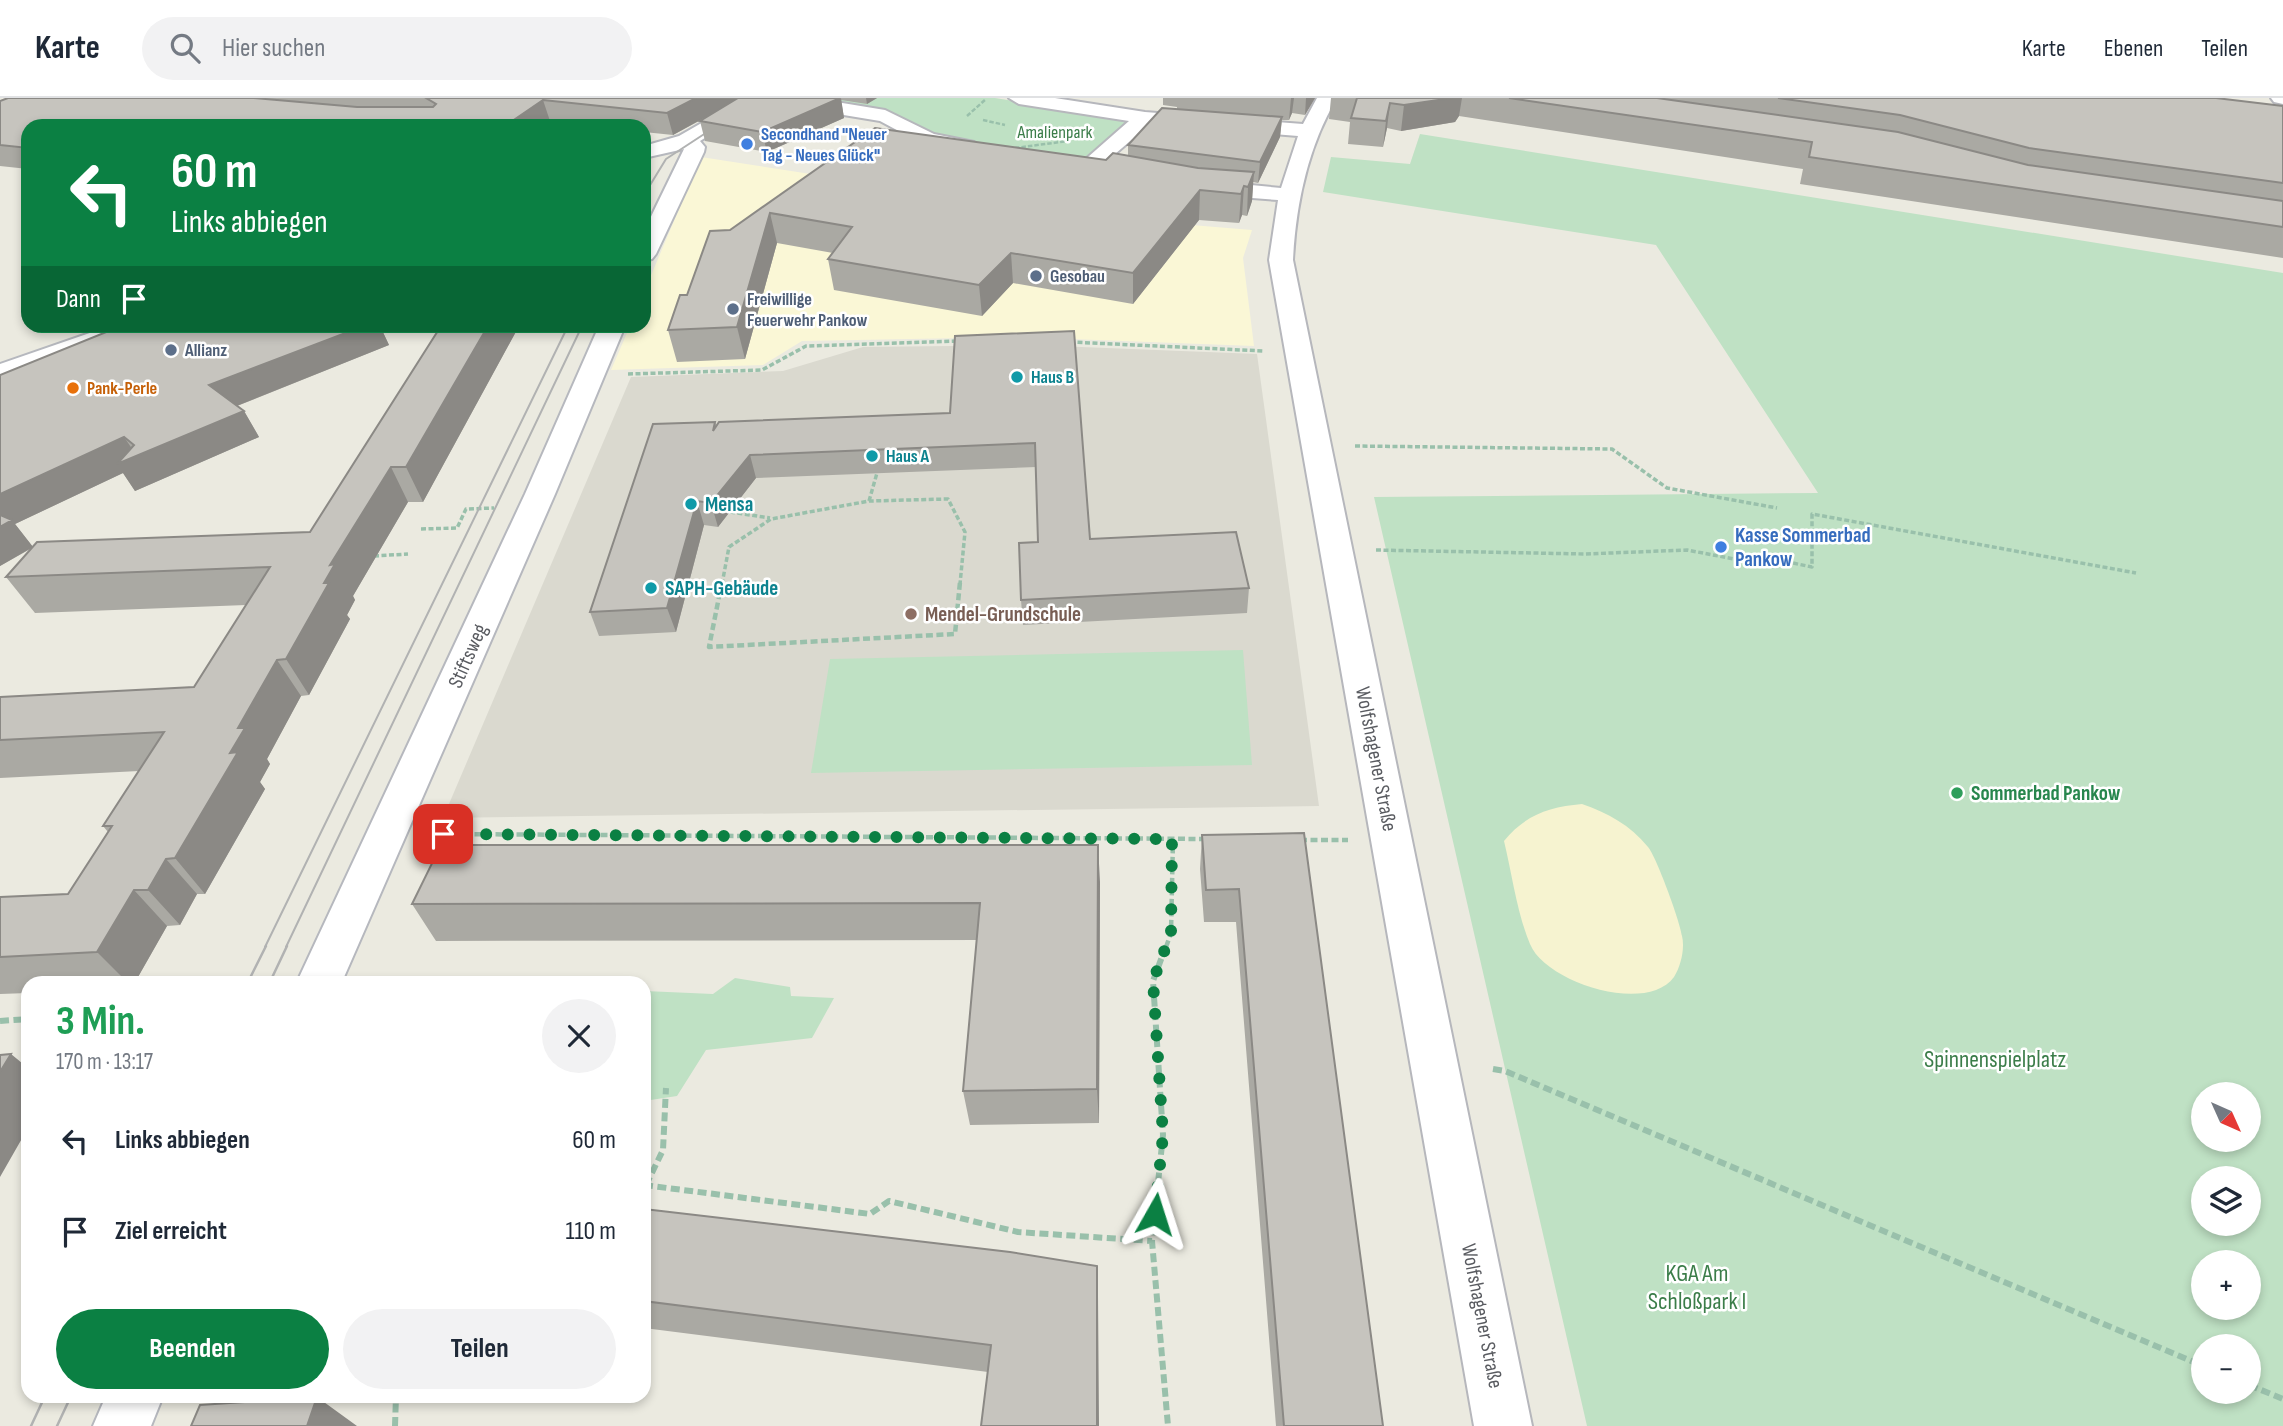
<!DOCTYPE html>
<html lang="de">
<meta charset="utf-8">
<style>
body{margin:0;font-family:"Sofia Sans Condensed",sans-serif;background:#f2f2f3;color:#1f2937;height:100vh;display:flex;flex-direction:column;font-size:26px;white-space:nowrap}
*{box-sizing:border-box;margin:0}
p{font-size:23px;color:#747a83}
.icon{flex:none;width:38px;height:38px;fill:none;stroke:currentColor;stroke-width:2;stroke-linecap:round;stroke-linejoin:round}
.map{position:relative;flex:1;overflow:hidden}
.drawer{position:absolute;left:21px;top:878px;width:630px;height:427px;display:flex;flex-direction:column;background:#fff;border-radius:21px;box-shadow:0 4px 10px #0003}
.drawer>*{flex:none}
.top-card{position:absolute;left:21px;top:21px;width:630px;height:214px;border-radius:21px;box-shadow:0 4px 10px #0003;background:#0b8043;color:#fff;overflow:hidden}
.needle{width:46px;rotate:135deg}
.controls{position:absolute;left:2191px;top:984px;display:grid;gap:14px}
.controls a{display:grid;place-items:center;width:70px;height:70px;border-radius:50%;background:#fff;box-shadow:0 4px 10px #0003;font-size:35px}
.pin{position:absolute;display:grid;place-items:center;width:60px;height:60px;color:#fff;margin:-30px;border-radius:14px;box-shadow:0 4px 10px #0006}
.me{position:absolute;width:77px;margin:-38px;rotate:6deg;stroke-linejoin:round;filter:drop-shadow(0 0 5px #0008)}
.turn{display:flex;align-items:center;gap:24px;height:147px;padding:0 35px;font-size:32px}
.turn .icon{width:91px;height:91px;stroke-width:2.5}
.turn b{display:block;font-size:49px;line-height:60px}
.then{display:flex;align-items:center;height:66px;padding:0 35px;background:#0003;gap:14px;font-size:26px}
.round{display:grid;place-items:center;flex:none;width:74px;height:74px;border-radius:37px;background:#f2f2f3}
.headline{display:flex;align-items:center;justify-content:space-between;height:119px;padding:0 35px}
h1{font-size:42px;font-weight:700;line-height:52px;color:#1e9e55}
.action{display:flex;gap:14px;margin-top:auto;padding:14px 35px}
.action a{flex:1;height:80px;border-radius:42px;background:#0b8043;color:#fff;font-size:28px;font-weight:700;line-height:80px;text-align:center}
.action a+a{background:#f2f2f3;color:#1f2937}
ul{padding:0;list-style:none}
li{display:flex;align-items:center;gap:21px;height:91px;padding:0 35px}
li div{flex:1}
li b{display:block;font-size:26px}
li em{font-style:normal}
header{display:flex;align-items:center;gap:42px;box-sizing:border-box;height:98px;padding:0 35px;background:#fff;border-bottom:2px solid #e0e1e3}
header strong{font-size:33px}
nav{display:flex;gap:38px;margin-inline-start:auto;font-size:24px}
.search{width:490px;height:63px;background:#f2f2f3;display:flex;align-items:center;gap:18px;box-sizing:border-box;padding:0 24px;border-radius:38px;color:#747a83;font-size:26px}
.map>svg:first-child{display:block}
</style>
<header>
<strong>Karte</strong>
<div class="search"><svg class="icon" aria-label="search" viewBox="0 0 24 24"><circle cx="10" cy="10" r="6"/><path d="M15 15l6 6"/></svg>Hier suchen</div>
<nav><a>Karte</a><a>Ebenen</a><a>Teilen</a></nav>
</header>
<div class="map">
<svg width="2283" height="1328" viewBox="0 0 2283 1328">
<rect width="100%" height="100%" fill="#ebeae0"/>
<path fill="#faf7d6" d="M701,59L1082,118L1252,132L1243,160L1254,248L1018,239L802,243L763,267L611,272L630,228H644V194Z"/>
<path fill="#dad9cf" d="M1031,247L1257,256L1319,708L443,720L631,279L783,273L863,249Z"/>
<path fill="#bfe1c4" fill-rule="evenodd" d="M801,0H995L1130,22L1081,64L940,40Z
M1420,36L2283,175V1328H1587L1374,399L1818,395L1656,147L1323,94L1331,59L1410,66ZM2203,996H2249V1041H2203ZM2203,1080H2249V1125H2203ZM2203,1164H2249V1209H2203ZM2203,1248H2249V1293H2203Z
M1243,552L1252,667L811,675L830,561Z
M735,880L790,889L791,898L834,900L812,940L706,952L677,998L644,1003L645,893L713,896Z"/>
<path fill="#f6f3d0" d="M1582,706C1608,715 1630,727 1648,749C1656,758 1680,823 1682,838C1685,850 1681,868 1674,879C1646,917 1545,884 1530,846C1517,815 1512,776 1504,743C1525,717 1549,709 1582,706Z"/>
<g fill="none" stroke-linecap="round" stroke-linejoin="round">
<defs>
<path id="street" d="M767,0H812L885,12L934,36L974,44L977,48L967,54L921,45L880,23L777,6Z
M1009,0H1055L1145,14L1303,26L1317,0H1337C1308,48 1296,106 1293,162L1532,1328H1474L1269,162L1278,102L1199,96L1188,89L1199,82L1281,90L1298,38L1150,26L1094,74H1080L1076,70L1080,66L1129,23L1019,6Z
M2271,0H2283V6L2274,4Z"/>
<path id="secondary" d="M745,0H769L700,43L705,49L704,54L656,156L652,161L644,163V133L684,51L644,60V48L679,38Z
M110,228H146L142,233L0,283V266Z
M599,228H625L555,396L341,886H296L525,396Z
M106,1298H163L151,1328H93Z"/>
</defs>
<use href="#street" stroke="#b6b7bc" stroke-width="4"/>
<use href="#secondary" stroke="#b6b8be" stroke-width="4"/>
<path stroke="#99c0ab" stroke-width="2.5" stroke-dasharray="4.5 2" stroke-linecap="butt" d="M967,18L986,1
M983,22L1005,27
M1015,50L1068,43"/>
<path stroke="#99c0ab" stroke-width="3.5" stroke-dasharray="5 2.5" stroke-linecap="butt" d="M1070,244L1264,253
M628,276L762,272L806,248L960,243
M1355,348L1612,351L1667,390L1777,410
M869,403L877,375
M730,414L770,420
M421,431L457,430L466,411L494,410
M1376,452L1585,456L1687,452L1776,469L1788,464L1812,469V416L2136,475
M374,458L408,456
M722,486L729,449L771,421L869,403L948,401L965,434L960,486"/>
<path stroke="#99c0ab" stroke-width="4.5" stroke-dasharray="7 3.5" stroke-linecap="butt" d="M722,484L709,549L955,536L960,484
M443,736L1207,741
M1300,742H1348
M1166,849L1171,835L1173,741"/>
<path stroke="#99c0ab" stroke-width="6" stroke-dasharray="9 4.5" stroke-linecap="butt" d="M1166,848L1153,883L1163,1037L1152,1143L1168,1328
M0,923L28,921
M1493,971L1505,973L2203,1268
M644,1087L870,1116L889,1103L1018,1134L1152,1143
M646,1087L663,1052L666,990
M2249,1287L2283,1301
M395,1328L396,1298"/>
<use href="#street" fill="#fff" fill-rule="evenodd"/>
<use href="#secondary" fill="#fff" fill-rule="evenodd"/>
<path stroke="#b1b2b2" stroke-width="2" d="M644,97L666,61L718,27
M265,849L568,228
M286,849L582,228"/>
<path stroke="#b1b2b2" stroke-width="2.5" d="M247,886L266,848
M269,886L287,848
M31,1328L45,1298
M57,1328L71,1298"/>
</g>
<path fill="#aaa9a3" d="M8,0H877L867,6L841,2L844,20L767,54L705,43L700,23L714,15L673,37L644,34V28H592L550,23L544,28H28V71L0,68V3Z
M1163,0H1315L1305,17L1292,15L1289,22H1282L1280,39L1258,85L1253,84L1252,103L1247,118L1242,117L1239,125L1199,122L1133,206L1013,185L982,218L834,192L828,161L833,155L777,145L745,261L677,264L668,232L687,197L730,132L875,30L1106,62L1128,58V47L1177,11V9L1163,7Z
M1331,0H2216L2283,8V160L1800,86L1803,71L1459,18L1455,24L1401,33L1387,30L1383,49L1348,46L1350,24L1329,21Z
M121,228H380L389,247L237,308L244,313L259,339L135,393L123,375L15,426L33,449L310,434L441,228H519L423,404H408L353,498L355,502L347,517L350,521L309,597L301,598L267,661L270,666L260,684L265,691L205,796H197L180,827L167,828L134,886H28V895L0,896V799L68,796L108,734L103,728L139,673L0,680V599L194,589L246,507L35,515L6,479L32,450L0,468V277Z
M1074,233L1090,441L1249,490L1247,515L1023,527L1021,502L1038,444L1036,369L756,380L718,429L704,427L676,534L599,538L590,514L715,324L717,328L950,315Z
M1304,735L1383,1328H1276L1236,824H1204L1200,771L1202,737Z
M1100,784L1099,1025L970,1027L963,993L977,842L436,843L412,806Z
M644,1111L1097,1168L1098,1198L988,1274L644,1230Z"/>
<path fill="#8b8985" d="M696,0H740L673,37L667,15Z
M841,0L844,20L767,54L762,34Z
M866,0H877L867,6Z
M1291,0H1294L1292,15L1289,22Z
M1306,0H1315L1305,17Z
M1452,0H1462L1459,18L1455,24L1401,33L1404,7Z
M543,2L550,23L544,28H505Z
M1390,5L1387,30L1383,49L1386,23Z
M1282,19L1280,39L1258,85L1260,64Z
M1254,74L1252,103L1247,118L1248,89Z
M1244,88L1242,117L1239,125L1241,96Z
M1200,92L1199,122L1133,206V175Z
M770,115L777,145L745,261L737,229Z
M1011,155L1013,185L982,218L979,187Z
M364,228H380L389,247L224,313L209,287Z
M488,228H519L423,404L406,369Z
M244,313L259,339L135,393L123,375L15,426L33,449L0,468V396L124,339L137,358Z
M750,357L756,380L718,429L711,405Z
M391,369L408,404L353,498L355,502L347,517L350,521L309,597L286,561L324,485L330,467Z
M697,403L704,427L676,534L667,510Z
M277,562L301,598L267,661L270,666L260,684L265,691L205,796L175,760L230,655L238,630Z
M1098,747L1100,784L1099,1025L1097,991Z
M166,761L197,796L180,827L148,792Z
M134,792L167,828L134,886H129L97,854Z
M11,956L28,970V1030L0,1079V974Z
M1097,1168L1098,1198L1099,1328H1097Z
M317,1299L357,1328H307Z"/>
<path fill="#c6c4be" stroke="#8b8985" stroke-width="2" d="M8,0H254L357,9H433L436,6L426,0H696L667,15L543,2L505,28H28V50L0,47V3Z
M738,0H840L762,34L700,23Z
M1357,0H1452L1404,7L1390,5L1386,23L1351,20Z
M1509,0H1657L1898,34L2028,67L2283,103V129L1809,59L1812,44Z
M1778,0H2216L2283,8V85L2029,50L1900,17Z
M1162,10L1282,19L1260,64L1128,47Z
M875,30L1106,62L1113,55L1198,70L1254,74L1248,89L1244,88L1241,96L1200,92L1133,175L1011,155L979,187L828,161L852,129L770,115L737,229L668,232L680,197H687L710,133L730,132Z
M121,228H364L209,287L244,313L117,366L134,347L124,339L0,396V277Z
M441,228H488L406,369H391L330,467L335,466L324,485H329L286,561L277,562L238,630H245L230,655L238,654L175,760L166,761L148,792H134L97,854L0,859V799L68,796L112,728H103L164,634L0,642V599L194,589L270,469L6,479L37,444L310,434Z
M1074,233L1090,441L1236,434L1249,490L1021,502L1019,445L1038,444L1035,345L750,357L711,405L697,403L667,510L590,514L653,326L715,324L713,333L719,324L950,315L955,238Z
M0,417L12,422L0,429Z
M1304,735L1383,1328H1284L1239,791L1206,792L1202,737Z
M441,747H1098L1097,991L963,993L980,805L412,806Z
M11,956L0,974V957Z
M644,1111L1010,1154L1097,1168V1328H981L991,1247L644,1203Z
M317,1299L307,1328H191L200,1307Z"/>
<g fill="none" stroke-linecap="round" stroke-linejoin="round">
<path stroke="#0b8043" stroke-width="12" stroke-dasharray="0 21.6" d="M443,736L1172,741L1171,835L1153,883L1163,1037L1155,1116"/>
</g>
<g fill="#3f7fe0" stroke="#fff" stroke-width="2.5">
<circle cx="747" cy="46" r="7"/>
<circle cx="1721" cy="449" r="7"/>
</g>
<g fill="#5c6f8a" stroke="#fff" stroke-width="2.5">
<circle cx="1036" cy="178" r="7"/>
<circle cx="733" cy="211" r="7"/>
<circle cx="171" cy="252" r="7"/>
</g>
<g fill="#0f9aa8" stroke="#fff" stroke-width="2.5">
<circle cx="1017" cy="279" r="7"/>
<circle cx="872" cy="358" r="7"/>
<circle cx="691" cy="406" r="7"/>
<circle cx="651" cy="490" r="7"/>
</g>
<circle fill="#e8710a" stroke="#fff" stroke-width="2.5" cx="73" cy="290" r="7"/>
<circle fill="#8d6e63" stroke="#fff" stroke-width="2.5" cx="911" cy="516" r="7"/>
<circle fill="#2e9e5b" stroke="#fff" stroke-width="2.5" cx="1957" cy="695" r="7"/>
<g text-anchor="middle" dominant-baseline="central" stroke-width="5" stroke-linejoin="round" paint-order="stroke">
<g font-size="18" fill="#3b7d49" stroke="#fff">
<text x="1055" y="34">Amalienpark</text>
</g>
<g font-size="18" font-weight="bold" fill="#366cbe" stroke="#fff" text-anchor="start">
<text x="761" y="36">Secondhand "Neuer<tspan x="761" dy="21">Tag - Neues Glück"</tspan></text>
</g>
<g font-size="18" font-weight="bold" fill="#4e5e75" stroke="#fff" text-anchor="start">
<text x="1050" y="178">Gesobau</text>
<text x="747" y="201">Freiwillige<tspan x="747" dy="21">Feuerwehr Pankow</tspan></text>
<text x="185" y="252">Allianz</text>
</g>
<g font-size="18" font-weight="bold" fill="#0d838f" stroke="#fff" text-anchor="start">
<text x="1031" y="279">Haus B</text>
<text x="886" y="358">Haus A</text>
</g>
<g font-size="18" font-weight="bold" fill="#c56008" stroke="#fff" text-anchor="start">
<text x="87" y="290">Pank-Perle</text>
</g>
<g font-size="21" font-weight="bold" fill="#0d838f" stroke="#fff" text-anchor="start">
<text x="705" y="406">Mensa</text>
<text x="665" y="490">SAPH-Gebäude</text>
</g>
<g font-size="21" font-weight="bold" fill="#366cbe" stroke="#fff" text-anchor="start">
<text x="1735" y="437">Kasse Sommerbad<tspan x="1735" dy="24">Pankow</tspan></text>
</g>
<g font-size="21" font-weight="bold" fill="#785e54" stroke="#fff" text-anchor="start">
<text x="925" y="516">Mendel-Grundschule</text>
</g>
<g font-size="21" fill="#595b60" stroke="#fff">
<text transform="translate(468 558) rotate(-66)">Stiftsweg</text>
<text transform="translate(1376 661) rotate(79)">Wolfshagener Straße</text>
<text transform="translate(1482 1218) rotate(79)">Wolfshagener Straße</text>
</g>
<g font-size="21" font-weight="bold" fill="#27864d" stroke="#fff" text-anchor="start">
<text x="1971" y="695">Sommerbad Pankow</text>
</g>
<g font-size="24" fill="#3b7d49" stroke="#fff">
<text x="1995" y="961">Spinnenspielplatz</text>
<text x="1697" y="1175">KGA Am<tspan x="1697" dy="28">Schloßpark I</tspan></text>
</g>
</g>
</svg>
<div class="controls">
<a><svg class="needle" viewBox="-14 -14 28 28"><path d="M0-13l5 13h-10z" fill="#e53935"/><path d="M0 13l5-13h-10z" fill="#747a83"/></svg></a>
<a><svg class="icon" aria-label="layers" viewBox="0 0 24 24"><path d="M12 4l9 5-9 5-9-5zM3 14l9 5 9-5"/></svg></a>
<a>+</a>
<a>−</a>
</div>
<div class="pin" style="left:443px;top:736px;background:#d93025"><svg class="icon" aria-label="arrive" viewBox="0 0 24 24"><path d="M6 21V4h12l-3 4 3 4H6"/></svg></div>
<svg class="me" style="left:1155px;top:1116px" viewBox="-20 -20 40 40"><path d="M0-17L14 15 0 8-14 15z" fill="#0b8043" stroke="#fff" stroke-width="4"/></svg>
<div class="top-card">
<div class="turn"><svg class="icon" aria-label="left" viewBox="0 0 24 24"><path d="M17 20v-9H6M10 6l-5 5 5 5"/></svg><div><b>60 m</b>Links abbiegen</div></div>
<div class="then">Dann<svg class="icon" aria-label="arrive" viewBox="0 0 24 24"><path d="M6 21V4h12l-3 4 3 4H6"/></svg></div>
</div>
<section class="drawer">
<div class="headline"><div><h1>3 Min.</h1><p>170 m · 13:17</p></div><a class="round"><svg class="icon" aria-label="close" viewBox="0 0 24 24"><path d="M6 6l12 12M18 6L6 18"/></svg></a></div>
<ul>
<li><svg class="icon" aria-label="left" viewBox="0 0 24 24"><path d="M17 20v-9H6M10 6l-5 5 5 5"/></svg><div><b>Links abbiegen</b></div><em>60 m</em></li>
<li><svg class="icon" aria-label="arrive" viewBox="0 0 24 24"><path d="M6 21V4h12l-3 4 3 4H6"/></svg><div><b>Ziel erreicht</b></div><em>110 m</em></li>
</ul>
<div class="action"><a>Beenden</a><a>Teilen</a></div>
</section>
</div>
